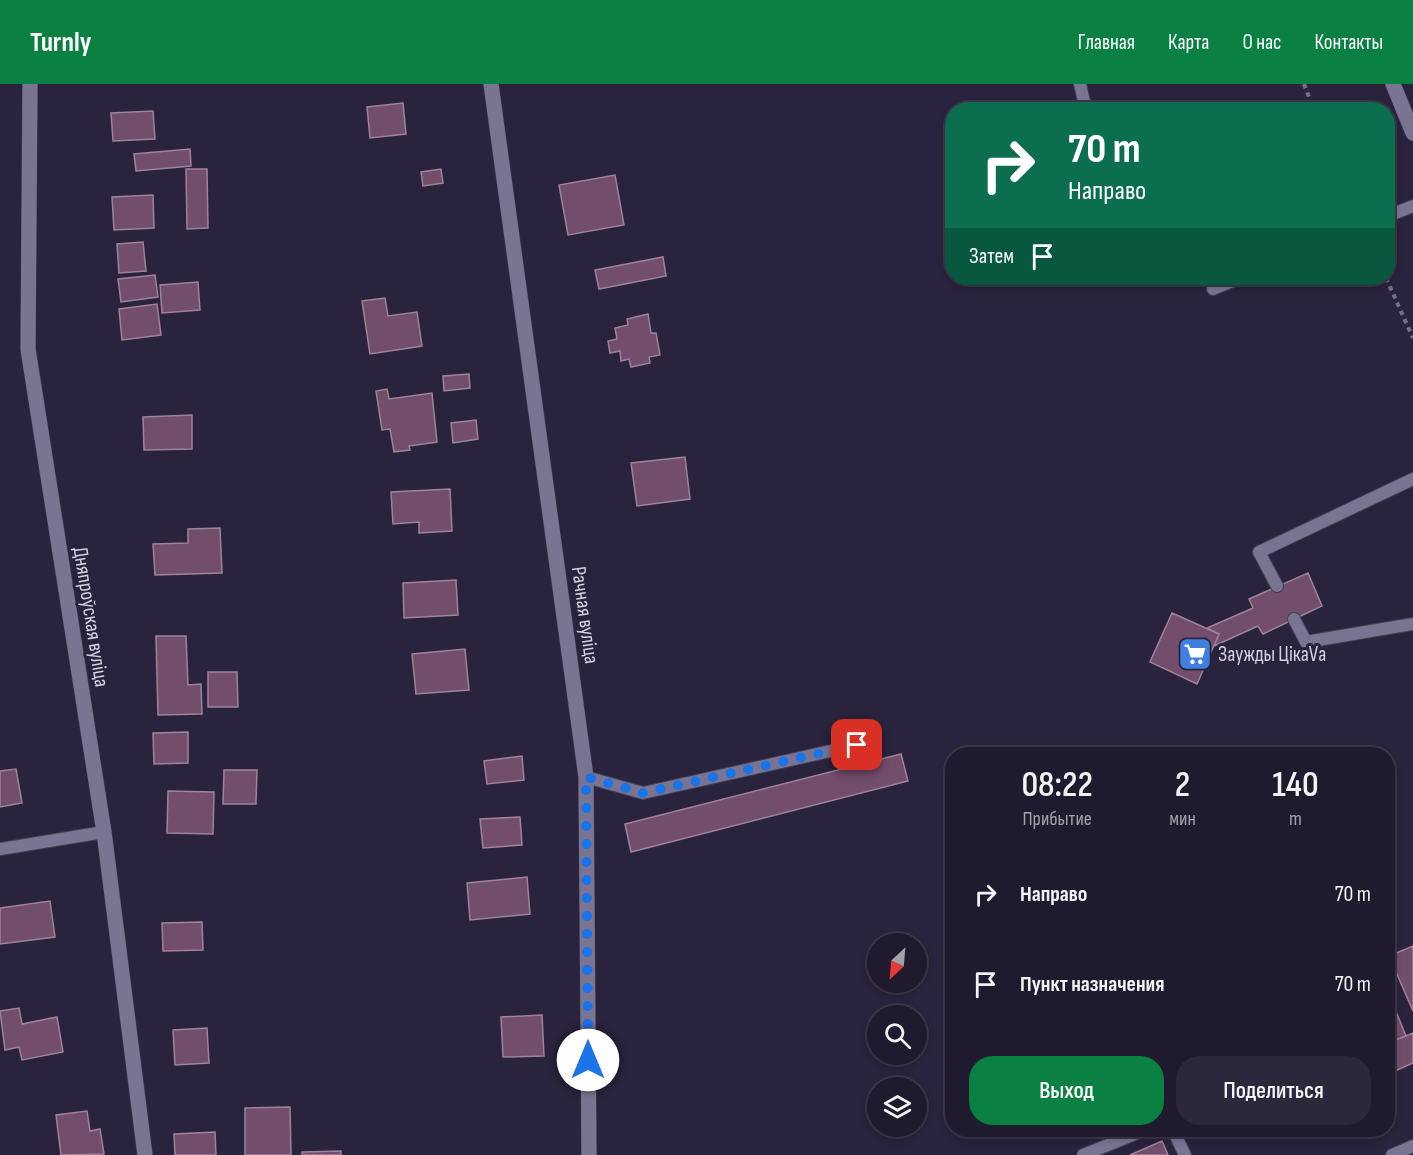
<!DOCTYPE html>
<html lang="ru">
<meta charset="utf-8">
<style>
body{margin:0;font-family:"Sofia Sans Condensed",sans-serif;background:#2c273a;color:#f1f3f6;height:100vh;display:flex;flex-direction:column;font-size:22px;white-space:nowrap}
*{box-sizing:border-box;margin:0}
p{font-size:20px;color:#a1a1aa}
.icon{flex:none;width:33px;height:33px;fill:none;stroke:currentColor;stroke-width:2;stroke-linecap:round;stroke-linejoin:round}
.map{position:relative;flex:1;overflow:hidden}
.details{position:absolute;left:945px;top:663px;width:450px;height:390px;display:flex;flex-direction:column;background:#1f1a2e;border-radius:24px;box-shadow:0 3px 9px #0003,0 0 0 2px #3c384a}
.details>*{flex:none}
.guide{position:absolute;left:945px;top:18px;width:450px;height:183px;border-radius:24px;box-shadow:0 3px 9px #0003,0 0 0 2px #3c384a;background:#0b6e4f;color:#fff;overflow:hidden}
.needle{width:39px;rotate:206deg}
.buttons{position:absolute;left:867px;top:849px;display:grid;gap:12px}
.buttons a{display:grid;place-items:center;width:60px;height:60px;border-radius:50%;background:#1f1a2e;box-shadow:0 3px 9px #0003,0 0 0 2px #3c384a;font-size:30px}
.pin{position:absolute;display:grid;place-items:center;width:51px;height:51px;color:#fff;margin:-26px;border-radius:12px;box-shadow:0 3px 9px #0006}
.me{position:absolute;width:66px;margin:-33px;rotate:0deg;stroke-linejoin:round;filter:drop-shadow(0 0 4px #0008)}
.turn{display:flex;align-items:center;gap:21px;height:126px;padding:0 24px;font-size:27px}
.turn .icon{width:78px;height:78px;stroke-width:2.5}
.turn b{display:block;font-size:42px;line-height:51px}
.then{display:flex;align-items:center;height:57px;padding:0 24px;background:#0003;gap:12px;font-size:22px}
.eta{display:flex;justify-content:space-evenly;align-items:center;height:102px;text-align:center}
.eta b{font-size:36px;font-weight:600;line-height:42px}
.primary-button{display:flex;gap:12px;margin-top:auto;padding:12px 24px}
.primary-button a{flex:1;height:69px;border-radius:24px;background:#0b8043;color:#fff;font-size:24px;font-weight:600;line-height:69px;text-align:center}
.primary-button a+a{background:#2c273a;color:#f1f3f6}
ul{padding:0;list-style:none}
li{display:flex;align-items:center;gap:18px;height:90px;padding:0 24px}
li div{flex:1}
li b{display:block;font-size:22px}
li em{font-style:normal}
header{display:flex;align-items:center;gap:36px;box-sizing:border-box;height:84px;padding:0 30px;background:#0b8043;color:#fff}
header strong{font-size:28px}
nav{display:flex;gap:33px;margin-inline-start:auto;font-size:21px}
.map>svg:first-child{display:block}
</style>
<header>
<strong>Turnly</strong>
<nav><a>Главная</a><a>Карта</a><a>О нас</a><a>Контакты</a></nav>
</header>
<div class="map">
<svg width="1413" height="1071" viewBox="0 0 1413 1071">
<rect width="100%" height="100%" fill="#29233d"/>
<path fill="#734d6c" stroke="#9f8399" stroke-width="1.5" d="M403,19L406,50L370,54L367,23Z
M153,27L155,55L113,57L111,29Z
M190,65L191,82L136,87L134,70Z
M186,85H207L208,144L187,145Z
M441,85L443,99L423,102L421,88Z
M615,91L624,141L568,151L559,101Z
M153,111L154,144L114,146L112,113Z
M143,158L146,187L119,189L117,160Z
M663,173L666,192L599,205L595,186Z
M155,191L158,213L121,218L118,195Z
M198,198L200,226L162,229L160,201Z
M385,214L388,232L417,228L422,262L370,270L362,217Z
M157,220L161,251L122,256L119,225Z
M648,230L651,249H656L660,271L649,273L650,279L631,283L629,275L621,277L620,267L610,269L608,257L617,255L615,244L628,241L627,235Z
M469,290L470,304L444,307L443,292Z
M387,305L389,315L432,309L437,358L409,362L410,366L394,368L390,345L382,346L376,307Z
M192,331V365L144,366L143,333Z
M476,336L478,355L453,359L451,339Z
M685,373L690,415L637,422L631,379Z
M450,405L452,447L419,449V438L393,440L391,408Z
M220,444L222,489L155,491L153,460L188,459V445Z
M1308,489L1322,522L1263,550L1258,542L1214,562L1219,550L1207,544L1253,524L1249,515Z
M456,496L458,531L404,534L403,499Z
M1172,529L1219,550L1197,600L1150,578Z
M156,552H186L188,601L201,600L202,630L158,631Z
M465,565L469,606L416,610L412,570Z
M208,588H237L238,623H208Z
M188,648V679L154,680L153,649Z
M901,670L908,697L631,768L625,740Z
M522,672L524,696L487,700L484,677Z
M16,685L22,719L0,723V687Z
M224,686H257L256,720H223Z
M168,707L214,708L213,750L167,749Z
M520,733L522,761L483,764L480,735Z
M527,793L530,830L470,836L467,799Z
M50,817L55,853L0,860V824Z
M202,838L203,866L163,867L162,839Z
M1413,862V927L1389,872Z
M1388,908L1406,952L1388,959Z
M19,924L22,940L57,933L63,968L22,976L19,963L5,966L0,927Z
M542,931L544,972L503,973L501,933Z
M207,944L209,979L175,981L173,946Z
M1413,949V979L1393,988L1388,976V959Z
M290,1023L291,1071H245V1024Z
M87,1027L90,1047L100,1045L104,1070L61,1071L56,1031Z
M215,1048L216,1071H175L174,1050Z
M1162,1057L1168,1071H1130Z
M341,1067V1071H302V1068Z"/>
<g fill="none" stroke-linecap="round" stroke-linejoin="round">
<defs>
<path id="lane" d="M1080,0L1086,26
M1388,132L1413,122
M1213,205L1240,194
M1277,502L1259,468L1413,395
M1294,535L1306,558L1413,540
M586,693L643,709L857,661
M0,765L104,748
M1173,1046L1185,1071
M1083,1071L1145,1046
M1392,1071L1413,1062"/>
<path id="street" d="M30,0L28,265L104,748L145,1071
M491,0L586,693L589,1071"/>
<path id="secondary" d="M1393,0L1413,49"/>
</defs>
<use href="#lane" stroke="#443f55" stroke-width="14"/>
<use href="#street" stroke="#443f55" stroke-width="16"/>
<use href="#secondary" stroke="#443f55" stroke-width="16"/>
<path stroke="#747086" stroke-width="4" stroke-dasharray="4.5 4.5" stroke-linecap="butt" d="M1304,0L1314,26
M1386,194L1413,254"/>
<use href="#lane" stroke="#797492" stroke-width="12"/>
<use href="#street" stroke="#797492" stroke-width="15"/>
<use href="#secondary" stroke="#797492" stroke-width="15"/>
</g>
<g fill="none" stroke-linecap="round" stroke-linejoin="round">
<path stroke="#1a73e8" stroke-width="10" stroke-dasharray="0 18" d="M588,976L586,693L643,709L857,661"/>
</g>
<defs>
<symbol id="supermarket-square" viewBox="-11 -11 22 22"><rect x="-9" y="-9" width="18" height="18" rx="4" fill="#3f7fe0" stroke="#29233d"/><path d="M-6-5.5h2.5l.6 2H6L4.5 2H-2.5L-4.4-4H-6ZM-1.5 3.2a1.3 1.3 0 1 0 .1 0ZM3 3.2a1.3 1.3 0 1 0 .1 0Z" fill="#fff"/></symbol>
</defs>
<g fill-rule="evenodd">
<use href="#supermarket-square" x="1176" y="551" width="38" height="38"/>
</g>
<g text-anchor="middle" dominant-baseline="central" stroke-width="6" stroke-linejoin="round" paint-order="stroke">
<g font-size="21" fill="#d3d1e2" stroke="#29233d">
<text transform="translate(585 531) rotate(82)">Рачная вуліца</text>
<text transform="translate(91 533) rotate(81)">Дняпроўская вуліца</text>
</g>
<g font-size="21" fill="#d3d1e2" stroke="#29233d" text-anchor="start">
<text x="1218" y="570">Заужды ЦікаVа</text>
</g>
</g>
</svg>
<div class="buttons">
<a><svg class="needle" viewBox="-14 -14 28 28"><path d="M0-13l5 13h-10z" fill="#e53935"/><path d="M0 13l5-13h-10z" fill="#a1a1aa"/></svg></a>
<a><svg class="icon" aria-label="search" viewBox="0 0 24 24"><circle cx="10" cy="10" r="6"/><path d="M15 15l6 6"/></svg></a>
<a><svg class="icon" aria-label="layers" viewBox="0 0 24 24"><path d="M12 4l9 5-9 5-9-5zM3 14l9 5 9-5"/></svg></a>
</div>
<div class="pin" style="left:857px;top:661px;background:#d93025"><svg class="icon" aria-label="arrive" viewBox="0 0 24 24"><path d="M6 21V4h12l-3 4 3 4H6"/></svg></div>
<svg class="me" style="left:588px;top:976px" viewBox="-20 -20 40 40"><circle r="19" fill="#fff"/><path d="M0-13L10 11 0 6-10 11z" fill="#1a73e8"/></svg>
<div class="guide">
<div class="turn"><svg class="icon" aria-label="right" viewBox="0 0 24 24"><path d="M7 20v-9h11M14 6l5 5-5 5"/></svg><div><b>70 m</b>Направо</div></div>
<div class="then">Затем<svg class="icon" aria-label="arrive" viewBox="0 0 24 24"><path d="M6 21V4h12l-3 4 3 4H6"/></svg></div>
</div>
<section class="details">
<div class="eta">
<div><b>08:22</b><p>Прибытие</p></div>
<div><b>2</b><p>мин</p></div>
<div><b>140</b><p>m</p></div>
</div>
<ul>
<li><svg class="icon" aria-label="right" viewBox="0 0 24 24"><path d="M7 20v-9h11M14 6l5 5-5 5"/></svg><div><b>Направо</b></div><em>70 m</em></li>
<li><svg class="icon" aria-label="arrive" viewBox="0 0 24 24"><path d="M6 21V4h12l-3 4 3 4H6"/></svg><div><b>Пункт назначения</b></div><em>70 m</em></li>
</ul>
<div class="primary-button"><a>Выход</a><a>Поделиться</a></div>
</section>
</div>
